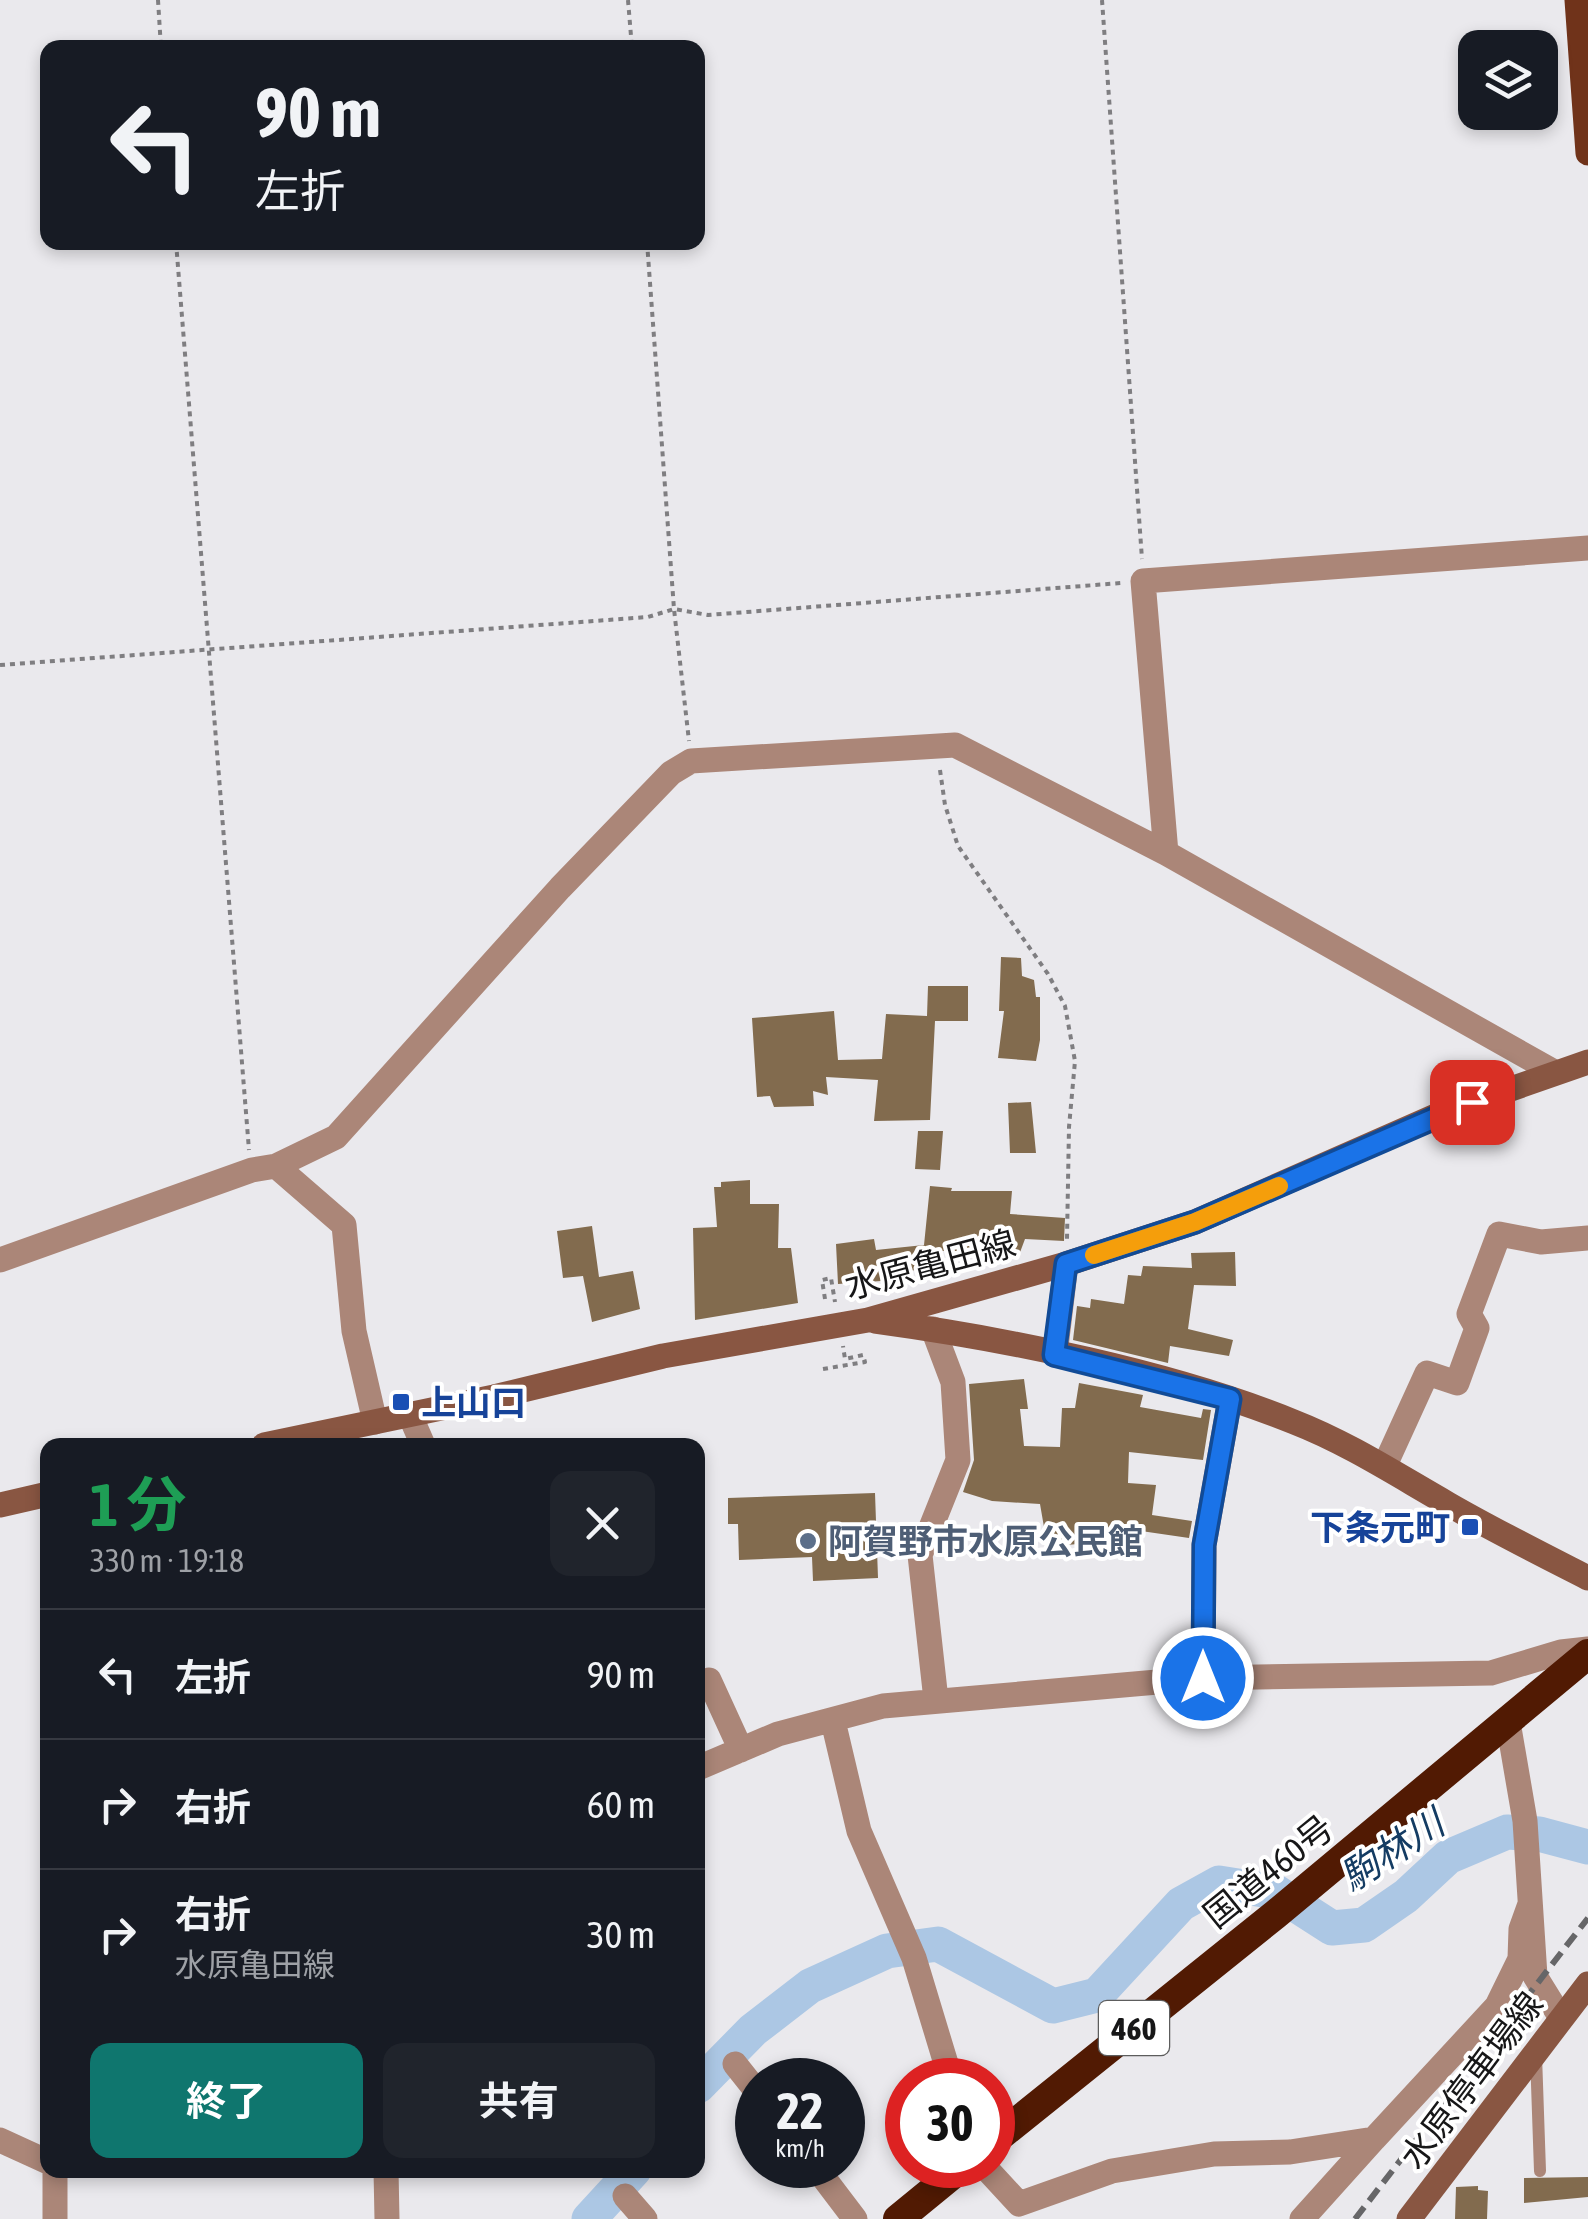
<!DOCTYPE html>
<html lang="ja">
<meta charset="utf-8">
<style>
body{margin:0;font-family:"Asap Condensed","Noto Sans JP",sans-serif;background:#20242c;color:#f1f3f6;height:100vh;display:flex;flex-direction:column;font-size:38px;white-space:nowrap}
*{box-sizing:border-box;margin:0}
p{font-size:32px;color:#9ea1a6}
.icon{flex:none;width:55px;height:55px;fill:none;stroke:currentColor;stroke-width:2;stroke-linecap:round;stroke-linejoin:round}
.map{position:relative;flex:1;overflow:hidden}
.sheet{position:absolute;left:40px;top:1438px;width:665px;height:740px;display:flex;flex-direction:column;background:#171b24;border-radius:20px;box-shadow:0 5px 15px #0003}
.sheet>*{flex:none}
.guide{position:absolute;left:40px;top:40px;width:665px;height:210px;border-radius:20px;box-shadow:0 5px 15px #0003;background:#171b24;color:#f1f3f6;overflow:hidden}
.buttons{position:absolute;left:1458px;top:30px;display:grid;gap:20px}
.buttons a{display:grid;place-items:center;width:100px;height:100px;border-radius:20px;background:#171b24;box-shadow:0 5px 15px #0003;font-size:50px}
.speed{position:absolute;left:735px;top:2058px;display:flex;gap:20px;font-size:50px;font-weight:700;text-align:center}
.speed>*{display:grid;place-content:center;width:130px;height:130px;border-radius:50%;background:#171b24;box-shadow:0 5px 15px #0003;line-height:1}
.speed small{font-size:25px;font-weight:400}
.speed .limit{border:15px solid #d22;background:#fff;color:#111}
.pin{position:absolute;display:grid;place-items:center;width:85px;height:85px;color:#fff;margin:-42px;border-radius:20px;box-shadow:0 5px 15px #0006}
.me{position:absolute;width:110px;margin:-55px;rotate:0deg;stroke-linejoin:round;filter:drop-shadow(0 0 8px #0008)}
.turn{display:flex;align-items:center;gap:35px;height:210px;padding:0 50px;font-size:45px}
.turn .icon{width:130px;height:130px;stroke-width:2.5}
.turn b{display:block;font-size:70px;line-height:85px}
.round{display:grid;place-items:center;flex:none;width:105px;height:105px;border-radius:20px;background:#20242c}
.summary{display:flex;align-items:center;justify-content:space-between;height:170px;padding:0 50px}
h1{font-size:60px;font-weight:700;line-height:75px;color:#1e9e55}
.action{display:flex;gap:20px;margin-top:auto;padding:20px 50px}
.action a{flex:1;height:115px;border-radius:20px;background:#0f766e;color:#fff;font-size:40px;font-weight:700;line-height:115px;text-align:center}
.action a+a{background:#20242c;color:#f1f3f6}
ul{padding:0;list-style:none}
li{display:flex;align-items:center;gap:30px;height:130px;padding:0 50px;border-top:2px solid #363941}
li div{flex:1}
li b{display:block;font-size:38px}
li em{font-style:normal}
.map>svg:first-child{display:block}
</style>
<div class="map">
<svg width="1588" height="2219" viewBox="0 0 1588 2219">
<rect width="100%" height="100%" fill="#eae9ed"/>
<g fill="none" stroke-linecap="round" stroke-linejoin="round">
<path stroke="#acc7e4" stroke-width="35" d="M698,2086L753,2030L810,1986L887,1951L938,1944L1053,2006L1097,1995L1181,1904L1219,1883L1276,1892L1332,1928L1364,1925L1406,1896L1448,1857L1507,1832L1539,1834L1588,1847
M589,2219L634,2170"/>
</g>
<path fill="#826b4e" d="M1001,957L1021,958L1022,976L1034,980L1036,997H1040V1040L1036,1061L998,1058L1004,1011H999Z
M928,986H968V1021H935L930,1120L874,1121L878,1080L826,1077L828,1095L813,1091L814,1106L774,1107L770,1096L757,1097L752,1018L834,1011L838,1060L882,1059L886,1014L927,1016Z
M1031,1102L1036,1153H1010L1008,1103Z
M918,1131H943L940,1170L915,1169Z
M750,1180V1204H779L778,1248H791L798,1303L695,1320L693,1228L717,1227L714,1187H721V1182Z
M930,1186L952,1188L951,1191H1012L1010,1214L1065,1218L1064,1241L1025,1239L1019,1255L991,1251H931V1270L880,1271L881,1281L838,1284L836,1244L874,1239L876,1250L924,1245Z
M592,1226L599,1277L633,1271L640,1309L592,1322L583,1276L563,1278L557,1231Z
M1235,1252L1236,1286L1194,1285L1188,1329L1233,1340L1229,1356L1170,1346L1168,1363L1073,1340L1077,1306L1090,1308L1091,1299L1124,1304L1128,1275L1141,1276L1143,1266L1192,1268L1191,1253Z
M1024,1379L1028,1409H1020L1024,1446L1060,1447L1062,1408H1075L1079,1383L1143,1395L1140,1407L1201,1418L1203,1409L1211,1410L1203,1460L1129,1452L1128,1483L1156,1485L1152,1515L1192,1521L1189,1538L1141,1531L1138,1547L1101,1542L1055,1546L1051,1526L1044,1527L1040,1504L992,1501L963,1492L974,1460L969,1384Z
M875,1493L878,1578L813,1581L812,1557L739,1560L738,1524H728V1498Z
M1588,2177V2197L1524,2203V2178Z
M1478,2186V2190L1488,2191L1487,2219H1455L1456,2187Z"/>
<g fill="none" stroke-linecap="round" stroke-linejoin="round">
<path stroke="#7f7e81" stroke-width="4" stroke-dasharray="5 5" stroke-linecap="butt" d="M158,0L161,48
M628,0L632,48
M1102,0L1142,559
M176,242L249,1150
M647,242L674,609L689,741
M0,665L648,617L674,609L708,615L1121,583
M940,770L945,805L958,846L1048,974L1065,1006L1075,1061L1069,1127L1067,1239
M825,1299L822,1280L831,1278L835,1302
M823,1369L865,1362L863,1355L845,1359L843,1346"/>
<path stroke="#ab8678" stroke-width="12" d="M1536,2055L1540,2171"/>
<path stroke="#ab8678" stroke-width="25" d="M1166,853L1143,581L1588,548
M276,1166L344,1225L354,1331L375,1422
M0,1260L252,1170L276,1166L336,1137L560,888L671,773L691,761L955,745L1166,853L1554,1072
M933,1329L953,1382L958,1460L920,1555L936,1700
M1055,1355L1066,1264
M410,1415L423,1445
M1385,1465L1427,1373L1457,1383L1477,1328L1469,1314L1499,1234L1541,1242L1588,1238
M1203,1678L1204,1545L1230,1399
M709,1680L741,1750
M833,1721L859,1831L914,1958L951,2080
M1508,1722L1525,1821L1535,1976L1561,2018
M698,1768L778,1734L883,1706L1203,1678L1491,1673L1561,1652L1588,1649
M735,2064L758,2093
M0,2140L48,2162
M814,2165L855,2219
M983,2165L1019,2204L1112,2171L1214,2154L1290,2152L1374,2139L1497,2006L1520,1959L1521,1929L1530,1904
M386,2170L387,2219
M625,2196L645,2219
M55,2219V2170
M1302,2219L1374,2139"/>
<path stroke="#895642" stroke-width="25" d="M875,1321C1007,1339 1171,1372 1294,1422C1348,1443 1397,1475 1448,1504C1493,1530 1541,1554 1588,1578
M264,1445L494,1397L663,1356L868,1320L1066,1264L1195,1222L1445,1112L1588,1062
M0,1505L48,1494
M1409,2219L1588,1984"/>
<path stroke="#70331a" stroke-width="25" d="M1577,0L1588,153"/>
<path stroke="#511a03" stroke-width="30" d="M992,2142L1276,1914L1588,1654
M898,2219L964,2165"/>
<path stroke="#666668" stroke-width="6" stroke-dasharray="15 8" stroke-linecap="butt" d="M1355,2219L1588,1918"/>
</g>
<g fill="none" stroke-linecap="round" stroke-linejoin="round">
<defs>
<path id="route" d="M1203,1678L1204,1545L1230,1399L1054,1355L1066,1264L1195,1222L1472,1102"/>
</defs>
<use href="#route" stroke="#114b97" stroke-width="25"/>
<use href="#route" stroke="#1a73e8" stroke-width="18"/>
<path stroke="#f59e0b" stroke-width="18" d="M1094,1255L1195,1222L1279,1186"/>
</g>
<g fill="#1a4fb4" stroke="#fff" stroke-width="4">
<rect x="391" y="1392" width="20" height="20" rx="5"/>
<rect x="1460" y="1517" width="20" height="20" rx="5"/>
</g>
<circle fill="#5c6f8a" stroke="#fff" stroke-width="4" cx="808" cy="1541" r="10"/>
<g text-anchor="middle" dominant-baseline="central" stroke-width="8" stroke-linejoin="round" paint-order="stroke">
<rect fill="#fff" stroke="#5d5d5d" stroke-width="2.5" x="1099" y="2001" width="70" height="54" rx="8"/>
<g font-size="32" font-weight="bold" fill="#171718">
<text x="1134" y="2028">460</text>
</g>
<g font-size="35" fill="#171718" stroke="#fff">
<text transform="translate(930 1264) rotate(-15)">水原亀田線</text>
<text transform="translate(1268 1871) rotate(-39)">国道460号</text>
<text transform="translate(1471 2080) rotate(-53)">水原停車場線</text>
</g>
<g font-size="35" font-weight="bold" fill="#164399" stroke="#fff" text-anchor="start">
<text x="421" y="1402">上山口</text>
<text x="1450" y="1527" text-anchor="end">下条元町</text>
</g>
<g font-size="35" font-weight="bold" fill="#4e5e75" stroke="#fff" text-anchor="start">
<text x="828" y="1541">阿賀野市水原公民館</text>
</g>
<g font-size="38" font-style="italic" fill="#143c63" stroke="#fff">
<text transform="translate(1392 1850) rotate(-33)">駒林川</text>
</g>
</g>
</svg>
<div class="buttons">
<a><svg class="icon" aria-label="layers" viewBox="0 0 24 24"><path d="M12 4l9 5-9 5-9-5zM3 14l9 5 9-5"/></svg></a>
</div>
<div class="speed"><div>22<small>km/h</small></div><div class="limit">30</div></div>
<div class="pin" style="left:1472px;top:1102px;background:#d93025"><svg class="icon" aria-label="arrive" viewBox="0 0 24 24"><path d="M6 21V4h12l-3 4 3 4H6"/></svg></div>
<svg class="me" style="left:1203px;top:1678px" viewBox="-20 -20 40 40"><circle r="17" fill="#1a73e8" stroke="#fff" stroke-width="3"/><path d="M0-11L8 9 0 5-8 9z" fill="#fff"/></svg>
<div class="guide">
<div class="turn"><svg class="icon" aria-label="left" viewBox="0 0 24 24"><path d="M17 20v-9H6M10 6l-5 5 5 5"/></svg><div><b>90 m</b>左折</div></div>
</div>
<section class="sheet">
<div class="summary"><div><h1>1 分</h1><p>330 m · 19:18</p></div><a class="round"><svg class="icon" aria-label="close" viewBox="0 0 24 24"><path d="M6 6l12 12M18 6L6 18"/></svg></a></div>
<ul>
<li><svg class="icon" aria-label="left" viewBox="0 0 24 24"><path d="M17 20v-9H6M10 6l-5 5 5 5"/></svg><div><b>左折</b></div><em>90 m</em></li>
<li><svg class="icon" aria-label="right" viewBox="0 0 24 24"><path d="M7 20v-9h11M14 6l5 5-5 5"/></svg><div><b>右折</b></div><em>60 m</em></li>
<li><svg class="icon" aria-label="right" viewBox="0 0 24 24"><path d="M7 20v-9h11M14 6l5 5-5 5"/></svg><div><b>右折</b><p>水原亀田線</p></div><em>30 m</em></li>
</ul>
<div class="action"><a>終了</a><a>共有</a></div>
</section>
</div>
